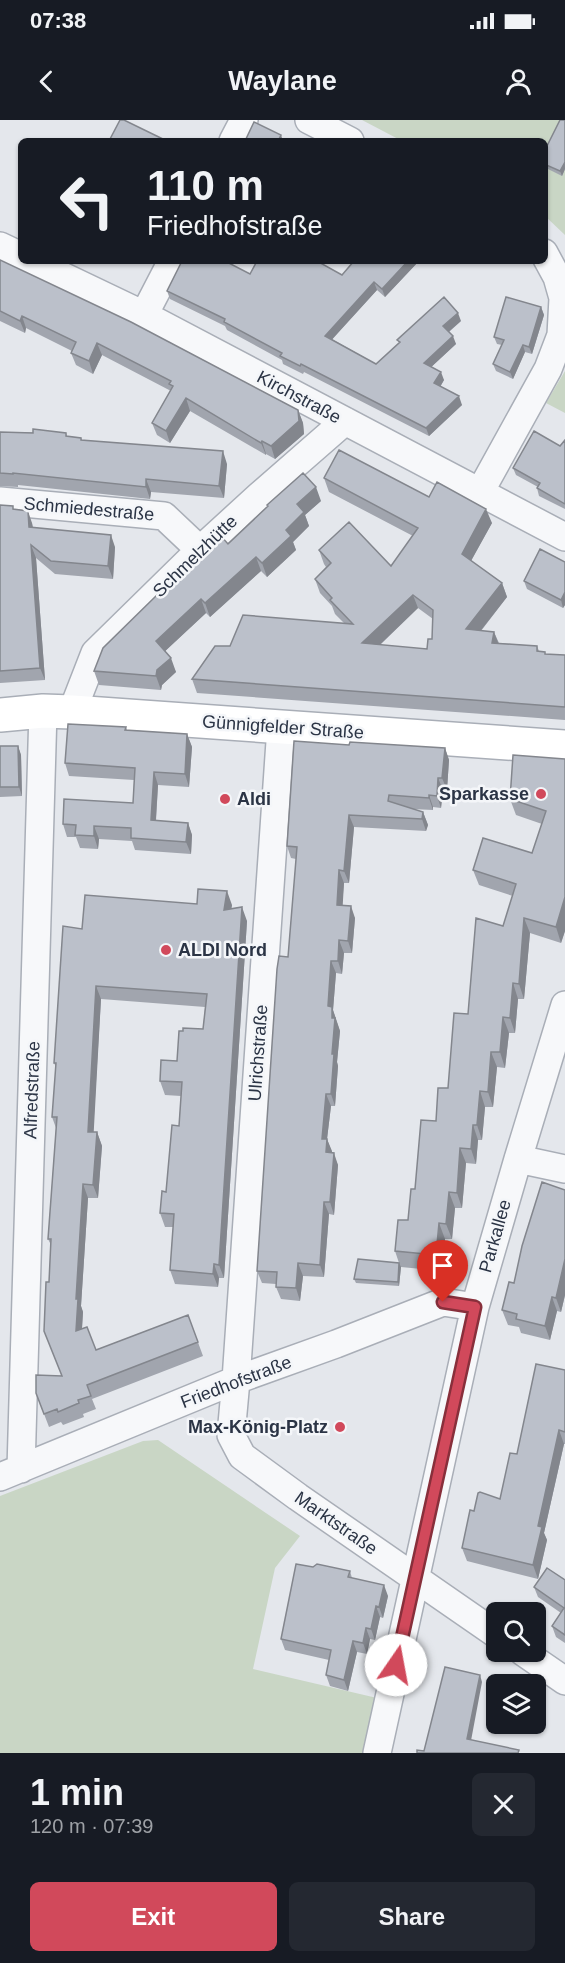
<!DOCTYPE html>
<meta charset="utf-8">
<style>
body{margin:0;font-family:Helvetica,sans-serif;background:#242831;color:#f1f3f6;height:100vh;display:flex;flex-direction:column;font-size:22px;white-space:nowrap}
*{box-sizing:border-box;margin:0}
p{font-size:20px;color:#9ea1a6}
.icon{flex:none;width:33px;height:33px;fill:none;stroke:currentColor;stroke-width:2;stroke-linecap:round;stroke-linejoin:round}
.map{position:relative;height:1633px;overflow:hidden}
.panel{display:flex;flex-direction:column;background:#171b24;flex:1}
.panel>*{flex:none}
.hud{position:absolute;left:18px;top:18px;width:530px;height:126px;border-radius:9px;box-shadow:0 2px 4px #0004;background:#171b24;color:#f1f3f6;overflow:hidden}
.fabs{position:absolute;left:486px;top:1482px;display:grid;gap:12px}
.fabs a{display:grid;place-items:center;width:60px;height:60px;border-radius:9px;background:#171b24;box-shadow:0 2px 4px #0004;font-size:30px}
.pin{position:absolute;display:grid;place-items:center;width:51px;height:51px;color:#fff;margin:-62px -26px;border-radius:50% 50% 50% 0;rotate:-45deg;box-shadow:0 0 6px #0007}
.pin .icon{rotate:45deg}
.me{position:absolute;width:66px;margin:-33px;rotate:12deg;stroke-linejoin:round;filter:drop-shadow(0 0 4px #0008)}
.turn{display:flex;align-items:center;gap:21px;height:126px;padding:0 30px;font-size:27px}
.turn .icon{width:78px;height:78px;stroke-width:2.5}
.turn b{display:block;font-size:42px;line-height:51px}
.round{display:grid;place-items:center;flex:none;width:63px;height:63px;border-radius:9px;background:#242831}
.headline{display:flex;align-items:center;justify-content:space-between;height:102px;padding:0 30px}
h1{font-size:36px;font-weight:600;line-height:45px}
.action{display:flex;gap:12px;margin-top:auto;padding:12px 30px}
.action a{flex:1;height:69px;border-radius:9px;background:#d1495b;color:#fff;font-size:24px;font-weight:600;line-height:69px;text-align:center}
.action a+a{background:#242831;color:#f1f3f6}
.status{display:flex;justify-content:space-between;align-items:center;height:42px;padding:0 30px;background:#171b24;direction:ltr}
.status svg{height:16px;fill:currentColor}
header{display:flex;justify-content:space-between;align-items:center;height:78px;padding:0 30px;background:#171b24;font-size:27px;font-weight:600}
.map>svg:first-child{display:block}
</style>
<div class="status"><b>07:38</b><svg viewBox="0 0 49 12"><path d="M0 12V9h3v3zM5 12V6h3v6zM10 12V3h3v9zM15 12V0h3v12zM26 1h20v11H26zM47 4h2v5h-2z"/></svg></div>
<header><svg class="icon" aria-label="back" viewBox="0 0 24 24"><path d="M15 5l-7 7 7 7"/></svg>Waylane<svg class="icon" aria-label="person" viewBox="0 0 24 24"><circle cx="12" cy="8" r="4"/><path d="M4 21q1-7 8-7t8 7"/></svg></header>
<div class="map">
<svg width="565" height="1633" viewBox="0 0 565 1633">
<rect width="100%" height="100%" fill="#e4e7ec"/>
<path fill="#c9d6c5" d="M362,0H565V115L545,96L544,21H402Z
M565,251V293L546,283Z
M158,1320L300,1416L275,1448L253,1549L377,1578L365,1633H0V1376L143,1321Z"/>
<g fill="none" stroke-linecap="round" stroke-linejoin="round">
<defs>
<path id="street" d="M309,0L350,21
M233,21L244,0
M0,126L21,136
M31,141L144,195L565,417
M144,195L172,141
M480,372L548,249L561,215L563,178L557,157L544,133
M0,381L164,396L200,430
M72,592L95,533L200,430L259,376L345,301
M281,607L236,1260L231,1315L242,1336L298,1377L496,1514
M518,1039L565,1049
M21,1349L43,591
M0,1357L236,1260L336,1224L443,1182L475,1187
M523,1532L565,1561
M377,1633L475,1187L518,1039L565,885"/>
<path id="secondary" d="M0,595L43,591L72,592L565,627"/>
</defs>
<use href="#street" stroke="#a9aeb7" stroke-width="30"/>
<use href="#secondary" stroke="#a9aeb7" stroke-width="36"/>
<use href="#street" stroke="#f7f8fa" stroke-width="27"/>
<use href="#secondary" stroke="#fff" stroke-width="33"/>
</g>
<path fill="#a1a5ae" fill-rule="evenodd" d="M565,0V49L562,56L544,47V32Z
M0,140L298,290L303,303L304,314L275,339L266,334V335L190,291L170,323L157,315L152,303L171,271L102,235L93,254L76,245L71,233L72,231L26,208L25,213L0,201Z
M419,141L385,177L377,170L332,219L376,244L399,223L397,220L461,201L449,212L456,224L431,247L444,260L440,267L462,285L429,316L304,252L303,254L283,244L282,240L227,210L225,206L170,179L167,171L250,154L342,155Z
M541,187L544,195L532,234L525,232L513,259L496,251L493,244L502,225L497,224L494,217Z
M0,312L66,313L67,316L81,318L82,320L227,344L224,378L151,372L150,379L18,365V367L0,366Z
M565,320V389L539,376L537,368L538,367L516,355L513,348L560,326Z
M324,358L429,377L492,403L471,441L502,463L507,477L481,511L494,512L499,523L537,526L539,531L546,534L565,535V600L197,573L192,559L230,526L344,503L335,494L332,486L320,473L315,459L326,447L324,444L319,430L391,446L413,416L329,372ZM418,488L433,499L432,519L427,529L380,525Z
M321,381L305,395L309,406L293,422L296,430L267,457L261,451L210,497L206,493L165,531L176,552L162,565L161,570L99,565L94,551L268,386L267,385Z
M0,385L14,389L32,403L33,407L115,427L113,459L55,454L36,438L45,560L0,563Z
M565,442V485L563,488L527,469L524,461Z
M126,607L127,610L187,614L192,627L189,667L158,665L156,701L188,703L192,715L191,734L135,730L132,721L99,719L98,729L80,728L76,717H67L63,704L133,683L134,660L69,656L65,643Z
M349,625L445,628L449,640L447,670H443L441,688L433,687V690L412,689L423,692L428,705L426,711L354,707L349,763H344L342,785L355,798L352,833H344L342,854L336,853L333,890L340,911L337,942L338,946L335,986H331L327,1019L332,1033L338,1045L334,1095L329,1094L324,1157L303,1156L300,1181L281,1179L276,1167V1164L262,1163L257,1151L288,837L296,739L291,738L287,726Z
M0,626H18L21,635L22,676L0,677Z
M565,639V811L561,823L530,813L524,879H518L515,913H509L505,948L497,947L493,987H485L482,1020H478L476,1044L466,1043L462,1088H455L452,1119H445L442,1151L401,1147L399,1166L356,1163L354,1159L399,1143L395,1131L408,1100L415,1069L436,1001L448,968L468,894L503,806L513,776L479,765L473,750L532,733L542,704L516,695L510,679Z
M197,784L232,785L231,789L247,801L224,1158H219L218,1167L175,1164L170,1150L173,1107H165L160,1093L166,1072L179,1006L181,976L165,975L160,961L203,909L205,887L101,879L93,1012H97L102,1026L98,1078H88L81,1186L83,1192L82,1208L96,1230L188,1195L203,1236L92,1279L96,1289L83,1294L84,1297L63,1305L61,1302L49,1307L36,1273L62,1256L49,1162L51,1125L48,1119L56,1008L52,997L56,947L54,943L82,809Z
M565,1070V1175L561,1192L557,1191L550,1220L521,1213L519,1207L508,1205L502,1190L514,1163Z
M565,1250V1324H564L544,1413L547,1420L538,1459L467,1441L462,1428L500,1379L517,1334Z
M313,1447L350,1451L352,1458L388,1476L383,1498L380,1497L375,1520L370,1519L367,1534L357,1532L348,1571L330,1566L326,1555L329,1540L285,1530L281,1519Z
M565,1460V1523L556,1517L552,1506L561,1493L538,1477L534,1467Z"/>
<path fill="#83868d" d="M281,15L283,21H278Z
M565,42V49L562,56L560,51Z
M408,141H419L385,177L382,169Z
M374,162L377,170L328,224L325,216Z
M541,187L544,195L532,234L529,227Z
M458,193L461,201L446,214L443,206Z
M22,196L26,208L25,213L20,201Z
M453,216L456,224L427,251L424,243Z
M97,223L102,235L93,254L89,241Z
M523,225L525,232L513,259L510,252Z
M441,252L444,260L437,272L434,263Z
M459,276L462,285L429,316L426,308Z
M186,278L190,291L170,323L166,311Z
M298,290L303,303L304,314L275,339L271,326Z
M262,321L266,334V335L261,323Z
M223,331L227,344L224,378L219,366Z
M146,359L151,372L150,379L146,367Z
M316,367L321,381L305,395L309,406L293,422L296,430L267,457L262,443L286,410L297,384Z
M486,389L492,403L467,448L462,434Z
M28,391L32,403L34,419L29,407Z
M111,415L115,427L113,459L108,446Z
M31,425L36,438L45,560L40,548Z
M256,437L261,451L210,497L205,483Z
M502,463L507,477L471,523L466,509Z
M565,472V485L563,488L561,480Z
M413,475L418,488L367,537L362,523Z
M201,479L206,493L161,535L156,521Z
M494,512L499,525L492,523Z
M171,538L176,552L162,565L161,570L156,556L157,550Z
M187,614L192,627L189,667L185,654Z
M18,626L21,635L22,676L19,667Z
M445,628L449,640L447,670L442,658Z
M154,652L158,665L155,713L151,700Z
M438,658L443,670L441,688L437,676Z
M429,675L433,687V690L429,678Z
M423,692L428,705L426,711L422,699Z
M349,695L354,707L349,763L344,751Z
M188,703L192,715L191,734L186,722Z
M94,706L99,719L98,729L94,716Z
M339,750L344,763L342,797L337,785Z
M227,771L232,785L229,803L224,790Z
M565,777V811L561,823L556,807Z
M351,786L355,798L352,833L348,821Z
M242,787L247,801L224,1158L219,1145Z
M524,798L530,813L524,879L519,864Z
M339,820L344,833L342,854L338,841Z
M331,841L336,853L333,890L340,911L337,942L338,946L335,986L331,974L332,934L328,886Z
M513,863L518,879L515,913L510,898Z
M96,866L101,879L93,1025L88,1012Z
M503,897L509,913L505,948L500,932Z
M491,932L497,947L493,987L488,972Z
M480,971L485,987L482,1020L477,1005Z
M326,974L331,986L327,1019L332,1031L331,1044L322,1019Z
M473,1005L478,1020L476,1044L471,1029Z
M97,1012L102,1026L98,1078L93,1065Z
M460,1028L466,1043L462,1088L457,1073Z
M334,1033L338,1045L334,1095L330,1082Z
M83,1064L88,1078L81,1186L83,1192L81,1224L76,1211V1179Z
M449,1072L455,1088L452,1119L446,1104Z
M324,1082L329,1094L324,1157L320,1145Z
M439,1103L445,1119L442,1151L436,1135Z
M565,1139V1175L561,1192L556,1178Z
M298,1143L303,1156L300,1181L296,1168Z
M399,1143L401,1147L399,1166L398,1162Z
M214,1144L219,1158L218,1167L213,1154Z
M552,1177L557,1191L550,1220L545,1206Z
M559,1310L564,1324L544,1413L547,1420L538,1459L533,1445L538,1406Z
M384,1465L388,1476L383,1498L379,1487Z
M376,1486L380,1497L375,1520L371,1509Z
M366,1508L370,1519L367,1534L363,1523Z
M353,1521L357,1532L348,1571L344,1560Z
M480,1555L482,1562L470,1626L467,1619Z"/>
<path fill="#bbc0ca" stroke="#83868d" stroke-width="1.5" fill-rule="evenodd" d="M120,0H124L167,21H109Z
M560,0H565V42L560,51L544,44V32Z
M254,2L281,15L278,21H245Z
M0,140L131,202L298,290L299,301L271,326L262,321L261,323L186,278L166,311L152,303L173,266L169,264L171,261L97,223L89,241L71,233L76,222L22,196L20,201L0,191Z
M182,141H225L250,154L257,141H306L308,142V141H317L342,155L354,141H408L382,169L374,162L325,216L376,244L400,222L397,220L444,177L458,193L443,206L453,216L424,243L441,252L434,263L459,276L426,308L301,244L300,246L280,236L282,233L224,202L225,199L167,171Z
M506,177L541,187L529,227L523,225L510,252L493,244L504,220L494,217Z
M33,309L66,313V316L81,318V320L223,331L219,366L146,359V367L13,353V354L0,353V312L33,313Z
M534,311L560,326L565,320V384L537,368L540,363L513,348Z
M339,330L429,377L437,362L486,389L462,434L502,463L466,509L494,512L492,523L537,526V531L545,532V534L565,535V587L192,559L215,526H230L243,495L353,504L330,480L332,478L315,459L331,443L319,430L349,402L391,446L418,408L324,358ZM413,475L433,490L432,519H428L427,529L362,523Z
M303,353L316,367L297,384L304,392L286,410L291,416L262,443L256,437L205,483L201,479L156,521L171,538L157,550L156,556L94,551L103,528L158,474L221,416L228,424L268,386L267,385Z
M0,385L13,386V389L28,391L29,407L111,415L108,446L51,441L31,425L40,548L0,551Z
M540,429L565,442V472L561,480L524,461Z
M68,604L126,607L125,610L187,614L185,654L154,652L151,700L188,703L186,722L131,718V708L94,706V716L75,715L76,705L63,704L64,679L133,683L135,648L65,643Z
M294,621L349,625L350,622L445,628L442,658H438L437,676L429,675V678L389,675L388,681L423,692L422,699L349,695L344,751L339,750L337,785L351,786L348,821L339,820L338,841H331L328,886L332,887V898H335L332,934H334L331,974H326L322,1019H327L326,1032L334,1033L330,1082H324L320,1145L298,1143L296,1168L276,1167L277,1152L257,1151L277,849L279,836L288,837L297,727L287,726Z
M0,626H18L19,667H0Z
M513,635L565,639V777L556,807L524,798L519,864L513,863L510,898L503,897L500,932H491L488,972L480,971L477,1005H473L471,1029L460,1028L457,1073L449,1072L446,1104L439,1103L436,1135L395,1131L398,1100H408L411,1069H415L421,1000L436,1001L438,968H448L454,893L468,894L476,798L503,806L516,764L473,750L483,718L532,733L546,691L510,679Z
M198,769L227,771L224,790L242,787L219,1145L214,1144L213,1154L170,1150L174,1094L160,1093L162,1071L166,1072L172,1005L179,1006L182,962L160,961L161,940L177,941L179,911H183V908L203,909L207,874L96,866L88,1012H97L93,1065L83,1064L76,1179H78L76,1211L87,1207L96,1230L188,1195L198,1222L87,1265L91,1276L78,1280L79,1283L58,1292L57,1289L44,1294L36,1273V1255L62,1256L44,1211L46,1162H49L51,1119H48L57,997H52L56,943H54L63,806L82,809L85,775L197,784Z
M542,1062L565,1070V1139L556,1178L552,1177L545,1206L516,1199L517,1194L502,1190L509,1162L514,1163L522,1126Z
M358,1139L399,1143L398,1162L354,1159Z
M536,1244L565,1250V1312L559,1310L538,1406L542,1407L533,1445L462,1428L470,1390L474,1391L478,1373L480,1372L500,1379L510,1333L517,1334Z
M296,1444L313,1447L317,1444L350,1451L348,1457L384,1465L379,1487L376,1486L371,1509L366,1508L363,1523L353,1521L344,1560L326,1555L331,1530L281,1519Z
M547,1448L565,1460V1515L552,1506L564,1488L534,1467Z
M445,1547L480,1555L467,1619L519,1630L518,1633H417V1630L424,1631Z"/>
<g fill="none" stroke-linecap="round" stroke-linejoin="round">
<defs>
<path id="route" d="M396,1545L475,1187L443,1182"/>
</defs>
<use href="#route" stroke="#882f3b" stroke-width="15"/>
<use href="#route" stroke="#d1495b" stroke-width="10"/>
</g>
<g fill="#d1495b" stroke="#f4f6f9" stroke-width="2">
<circle cx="541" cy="674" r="6"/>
<circle cx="225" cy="679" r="6"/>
<circle cx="166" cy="830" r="6"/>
<circle cx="340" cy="1307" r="6"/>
</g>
<g text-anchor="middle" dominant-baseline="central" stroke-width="5" stroke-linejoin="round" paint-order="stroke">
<g font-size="18" fill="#2b3445" stroke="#f4f6f9">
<text transform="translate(299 277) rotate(28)">Kirchstraße</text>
<text transform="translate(89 389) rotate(5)">Schmiedestraße</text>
<text transform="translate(195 436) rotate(-44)">Schmelzhütte</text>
<text transform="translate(283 607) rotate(4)">Günnigfelder Straße</text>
<text transform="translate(258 933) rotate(-86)">Ulrichstraße</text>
<text transform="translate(32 970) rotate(-88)">Alfredstraße</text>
<text transform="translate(495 1116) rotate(-74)">Parkallee</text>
<text transform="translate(236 1262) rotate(-21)">Friedhofstraße</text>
<text transform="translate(336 1403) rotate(35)">Marktstraße</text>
</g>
<g font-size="18" font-weight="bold" fill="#2b3445" stroke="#f4f6f9" text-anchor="end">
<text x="529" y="674">Sparkasse</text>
<text x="237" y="679" text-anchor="start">Aldi</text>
<text x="178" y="830" text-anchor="start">ALDI Nord</text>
<text x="328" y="1307">Max-König-Platz</text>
</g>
</g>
</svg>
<div class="fabs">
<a><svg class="icon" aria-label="search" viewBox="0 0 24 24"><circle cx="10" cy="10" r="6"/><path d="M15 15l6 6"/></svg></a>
<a><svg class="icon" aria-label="layers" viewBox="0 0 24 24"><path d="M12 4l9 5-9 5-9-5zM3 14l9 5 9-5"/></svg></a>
</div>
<div class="pin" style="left:443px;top:1182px;background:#d93025"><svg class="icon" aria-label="arrive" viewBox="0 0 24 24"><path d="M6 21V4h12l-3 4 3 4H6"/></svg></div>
<svg class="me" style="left:396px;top:1545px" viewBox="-20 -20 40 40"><circle r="19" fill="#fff"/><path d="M0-13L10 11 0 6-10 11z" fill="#d1495b"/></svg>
<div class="hud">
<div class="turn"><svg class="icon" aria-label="left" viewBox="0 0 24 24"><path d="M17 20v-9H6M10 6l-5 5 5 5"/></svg><div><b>110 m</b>Friedhofstraße</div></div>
</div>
</div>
<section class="panel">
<div class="headline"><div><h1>1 min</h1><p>120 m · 07:39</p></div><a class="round"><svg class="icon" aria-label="close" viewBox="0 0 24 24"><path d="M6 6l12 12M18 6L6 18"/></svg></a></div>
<div class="action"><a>Exit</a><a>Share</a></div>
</section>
